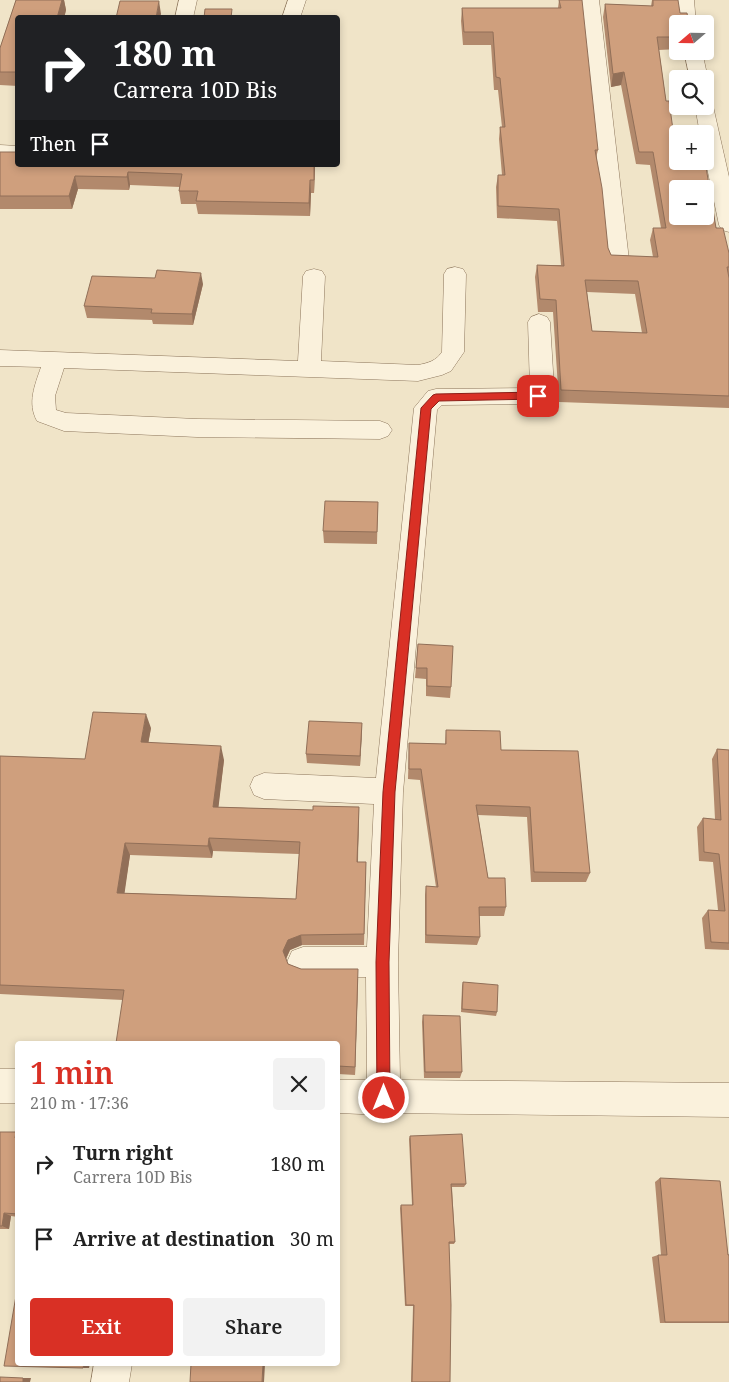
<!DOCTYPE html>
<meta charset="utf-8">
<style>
body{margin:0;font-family:"Noto Serif",serif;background:#f2f2f2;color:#222;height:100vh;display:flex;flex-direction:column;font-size:19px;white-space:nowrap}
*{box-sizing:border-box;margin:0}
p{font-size:16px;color:#767676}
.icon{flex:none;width:28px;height:28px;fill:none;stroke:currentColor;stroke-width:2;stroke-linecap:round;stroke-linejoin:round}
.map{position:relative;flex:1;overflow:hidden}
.side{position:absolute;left:15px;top:1041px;width:325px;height:325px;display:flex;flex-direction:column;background:#fff;border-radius:5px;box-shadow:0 2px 8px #0003}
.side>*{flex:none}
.hud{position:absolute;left:15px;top:15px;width:325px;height:152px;border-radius:5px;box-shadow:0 2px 8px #0003;background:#202124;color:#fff;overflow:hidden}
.needle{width:32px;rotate:250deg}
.tools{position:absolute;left:669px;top:15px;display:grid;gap:10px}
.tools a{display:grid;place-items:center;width:45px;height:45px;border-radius:5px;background:#fff;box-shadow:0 2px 8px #0003;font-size:25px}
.pin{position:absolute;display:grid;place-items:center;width:42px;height:42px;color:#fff;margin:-21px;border-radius:10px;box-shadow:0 2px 8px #0006}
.me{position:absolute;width:55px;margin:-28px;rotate:0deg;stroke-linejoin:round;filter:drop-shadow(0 0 4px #0008)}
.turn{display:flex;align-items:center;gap:18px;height:105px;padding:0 15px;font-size:22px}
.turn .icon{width:65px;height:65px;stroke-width:2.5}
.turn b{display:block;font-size:35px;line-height:42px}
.then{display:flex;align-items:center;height:48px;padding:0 15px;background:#0003;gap:10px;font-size:19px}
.round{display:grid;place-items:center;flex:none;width:52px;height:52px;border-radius:5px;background:#f2f2f2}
.head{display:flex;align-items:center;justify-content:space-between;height:85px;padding:0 15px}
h1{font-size:30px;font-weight:600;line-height:38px;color:#d93025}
.action{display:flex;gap:10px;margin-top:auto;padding:10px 15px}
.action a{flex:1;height:58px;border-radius:5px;background:#d93025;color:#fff;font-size:20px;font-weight:600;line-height:58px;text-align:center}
.action a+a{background:#f2f2f2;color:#222}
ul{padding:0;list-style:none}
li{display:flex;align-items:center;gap:15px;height:75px;padding:0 15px}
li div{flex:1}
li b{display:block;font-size:19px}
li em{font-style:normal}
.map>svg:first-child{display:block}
</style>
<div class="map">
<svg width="729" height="1382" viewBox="0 0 729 1382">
<rect width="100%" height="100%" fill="#f0e4c8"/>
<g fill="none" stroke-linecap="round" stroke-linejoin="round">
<defs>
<path id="minor" d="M179,0H197L193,18H175Z
M288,0H306L300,18H282Z
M581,0H599L629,260L626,265L618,267L610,265L607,260Z
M676,0H694L696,24H678Z
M684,51H702L708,79L706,83L705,79H690Z
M705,101L711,102L713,106L729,177V232L722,230L719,225L705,158V134H700L695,106H705Z
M0,145L18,146V158L0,157Z
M455,267L463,269L466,274L464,352L451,371L442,375L418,381L64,368L55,396L56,410L66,413L197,419L380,421L388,424L392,430L388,436L380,439L197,437L64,431L37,421C27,403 35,385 41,367L0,366V350L298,361L303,276L306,271L314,269L322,271L325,276L321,361L418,365C428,363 436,361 442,352L444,274L447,269Z
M539,314L547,317L550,322L554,388L547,402L539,404L442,405L437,410L403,792L398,962L400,1080L729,1083V1117L388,1113L384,1115L338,1113V1080H367L366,977H303L292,973L287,962L292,951L303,947H367L374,804L264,799L254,795L250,786L254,777L264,773L376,778L414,408L428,391L436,389L530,388L528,322L531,317Z
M0,1069H18V1103H0Z
M94,1364H132L129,1382H91Z"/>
</defs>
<use href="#minor" stroke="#8d765c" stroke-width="1"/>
<use href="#minor" fill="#faf1dc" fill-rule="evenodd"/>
</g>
<path fill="#b2896c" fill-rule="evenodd" d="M16,0H64L66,10L64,18H18V86L0,85V48Z
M559,0L598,150L596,158L608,248L611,255L653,257L650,240L653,228H661L650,165L636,164L621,85L611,87L603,17L605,4L651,6L652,0H678V49L659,50L666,101L675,144L729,253V408L559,402L553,312H538L535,277L537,265H561L557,221L497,218L496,187L498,175H502L499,139L500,127H502L498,90H494L491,45H463L461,21L462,8H558ZM587,292L635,294L642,333L592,331Z
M0,152L18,165H315L314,193H311L310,216L198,214L196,204H181L179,191L180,187L130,185L129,190L78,189L72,209H0Z
M203,284L193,325L153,324L152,320L87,318L84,306Z
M378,502L377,544L324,543L323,531Z
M418,644L451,687L450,698L426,696V679L415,678Z
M362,723L360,766L307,763L306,754Z
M151,728L148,743L224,760L218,807L313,810L359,807L358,862H366L364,945H302L290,950L286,959L288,964L301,969L358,979L355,1075L338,1074V1044H117L123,1000L0,994V756L85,759ZM213,851L299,854L296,899L124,893L130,855L212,858Z
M446,730L501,750L590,873L586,882H531L527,817L478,815L488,878L506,907L504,916H479L480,937L477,945L425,943V895L426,886L436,887L420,780L408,779L409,743L445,744Z
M717,749L729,750V950L705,949L702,918L708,910H718L713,862L699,861L697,827L703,818L715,819L712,759Z
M463,982L497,1012L496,1016L461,1012L462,986Z
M423,1015L462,1072L460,1078H424L422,1022Z
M0,1132L18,1133V1217L11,1216L9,1229H0Z
M410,1136L466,1184L464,1187H452L455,1242L454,1244H449L450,1382H411L413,1306H405L400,1208L401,1205H412L409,1139Z
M660,1178L729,1255V1323H660L652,1257L658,1255H661L655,1182Z"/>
<path fill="#916f58" d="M62,0H64L66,10L64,18H57Z
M159,1L161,14L160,18H156Z
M624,72L621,85L611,87L613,74Z
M314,165H315L314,193Z
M128,172L130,185L129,190L127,177Z
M75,176L78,189L72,209L69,196Z
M310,180L311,193L310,216L309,203Z
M201,273L203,284L193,325L192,314Z
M146,714L151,728L146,756L141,742Z
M362,723V733L360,766V756Z
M221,746L224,760L217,820L213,807Z
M359,807V820L357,874V862Z
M209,838L213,851L212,858L208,846Z
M125,843L130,855L123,904L117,893Z
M301,935L302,945L290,950L285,961L283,951L288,940Z
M358,969V979L355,1075V1067Z
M16,1132L18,1133V1140L15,1138Z
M4,1213L11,1216L9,1229L2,1226Z
M84,1364H90L89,1368H83Z
M263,1364H265L264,1382H262Z
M23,1378H31L30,1382H23Z"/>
<path fill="#cf9f7d" stroke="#916f58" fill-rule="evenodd" d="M16,0H62L57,18H18V72H0V48Z
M559,0H582L598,150H595L602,188L608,248L611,255L658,257L653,228H666L653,152H639L624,72L613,74L605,4L653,6V0H678L680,13H687L689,24H678V37H657L666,101H669L675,144H678V161H705L716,228H723L729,253V267H727L729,278V396L561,390L556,300L540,299L537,265L564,266L559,209L498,206V175H505L500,127H505L500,78L496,77L493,32H464L462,8H561ZM678,189H705V216H678ZM585,280L638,281L647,333L592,331Z
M120,1H159L156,18H116Z
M205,9H232L231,18H204Z
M0,152H18V165H314V180H310L309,203L196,201L198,191H179L182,174L128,172L127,177L75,176L69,196H0Z
M157,270L201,273L192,314L151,313L152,309L84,306L92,276L155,278Z
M325,501L378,502L377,532L323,531Z
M418,644L453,646L451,687L427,686V668H416Z
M93,712L146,714L141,742L221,746L213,807L313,810V806L359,807L357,862H366L364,934L301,935L288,940L283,951L288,964L301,969H358L355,1067L338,1066V1044L116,1043L124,990L0,985V756L85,759ZM209,838L300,842L296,899L117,893L125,843L208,846Z
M309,721L362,723L360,756L306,754Z
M446,730L500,731L501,750L578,751L590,873L534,872L530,807L476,805L488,878H505L506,907H479L480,937L426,935V886L438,887L421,769H409V743L446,744Z
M717,749L729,750V943L711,942L708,910L725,911L719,854L704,852L703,818L721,820Z
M463,982L498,985L497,1012L462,1009Z
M423,1015L460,1016L462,1072H425Z
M0,1132H16L15,1138H18V1214L4,1213L2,1226H0Z
M462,1134L466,1184H451L455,1242H449L451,1305L450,1382H412L414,1305H406L401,1205H413L410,1136Z
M660,1178L720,1181L728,1255H729V1322H665L658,1255H667Z
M18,1284V1364H84L83,1368L4,1366Z
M191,1364H263L262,1382H190Z
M0,1377L23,1378V1382H0Z"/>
<path fill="#d93025" stroke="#8d1f18" d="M538,392L543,396L538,399L439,401L431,409L395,792L389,962L390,1098L388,1103L384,1105L379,1103L377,1098L376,962L383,792L421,408L433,395L436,394Z"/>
</svg>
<div class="tools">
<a><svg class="needle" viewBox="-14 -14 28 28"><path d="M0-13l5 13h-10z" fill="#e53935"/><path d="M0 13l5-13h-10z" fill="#767676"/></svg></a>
<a><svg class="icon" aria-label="search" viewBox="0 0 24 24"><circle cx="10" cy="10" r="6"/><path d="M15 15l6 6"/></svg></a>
<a>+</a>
<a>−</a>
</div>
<div class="pin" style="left:538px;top:396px;background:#d93025"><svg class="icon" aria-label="arrive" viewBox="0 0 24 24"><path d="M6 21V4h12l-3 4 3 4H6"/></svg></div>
<svg class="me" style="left:384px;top:1098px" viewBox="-20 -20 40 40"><circle r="17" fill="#d93025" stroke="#fff" stroke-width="3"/><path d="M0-11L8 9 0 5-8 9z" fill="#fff"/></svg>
<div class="hud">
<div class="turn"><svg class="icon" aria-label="right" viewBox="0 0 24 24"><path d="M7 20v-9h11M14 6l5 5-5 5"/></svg><div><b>180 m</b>Carrera 10D Bis</div></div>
<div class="then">Then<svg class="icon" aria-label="arrive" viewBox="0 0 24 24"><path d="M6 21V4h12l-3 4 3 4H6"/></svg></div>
</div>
<section class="side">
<div class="head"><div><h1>1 min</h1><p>210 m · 17:36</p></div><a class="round"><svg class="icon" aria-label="close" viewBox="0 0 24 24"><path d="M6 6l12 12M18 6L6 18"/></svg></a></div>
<ul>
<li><svg class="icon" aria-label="right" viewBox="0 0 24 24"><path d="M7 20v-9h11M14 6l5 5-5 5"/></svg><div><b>Turn right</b><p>Carrera 10D Bis</p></div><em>180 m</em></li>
<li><svg class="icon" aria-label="arrive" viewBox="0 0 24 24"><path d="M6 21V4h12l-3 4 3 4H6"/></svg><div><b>Arrive at destination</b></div><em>30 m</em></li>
</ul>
<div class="action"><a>Exit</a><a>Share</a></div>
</section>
</div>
